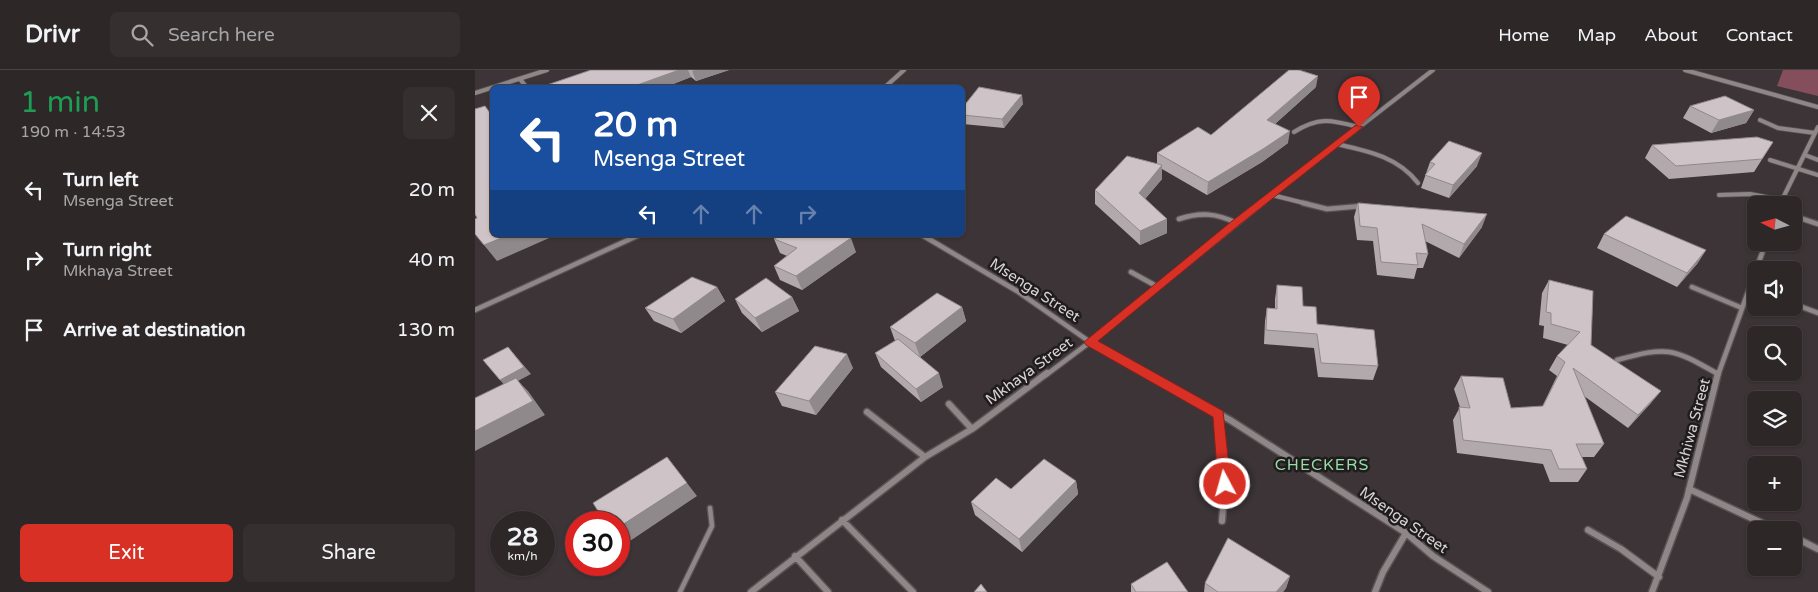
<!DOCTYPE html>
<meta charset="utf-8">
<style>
body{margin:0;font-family:"Varela Round",sans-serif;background:#352f30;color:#f1f3f6;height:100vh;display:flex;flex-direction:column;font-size:19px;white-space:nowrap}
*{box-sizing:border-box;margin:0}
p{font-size:16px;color:#a7a5a8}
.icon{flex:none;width:28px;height:28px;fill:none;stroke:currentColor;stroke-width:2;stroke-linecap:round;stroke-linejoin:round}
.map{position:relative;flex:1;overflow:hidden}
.side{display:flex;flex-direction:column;background:#2d2728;width:475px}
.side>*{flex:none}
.banner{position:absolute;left:15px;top:15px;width:475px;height:152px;border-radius:8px;box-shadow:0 1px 4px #0004,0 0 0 1px #484445;background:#1a4fa0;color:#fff;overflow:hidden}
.needle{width:32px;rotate:276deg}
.fabs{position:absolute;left:1272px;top:126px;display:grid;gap:10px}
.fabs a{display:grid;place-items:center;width:55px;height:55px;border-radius:8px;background:#2d2728;box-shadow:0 1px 4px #0004,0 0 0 1px #484445;font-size:25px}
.speed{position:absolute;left:15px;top:441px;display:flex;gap:10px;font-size:25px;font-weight:700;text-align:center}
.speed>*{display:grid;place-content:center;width:65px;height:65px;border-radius:50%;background:#2d2728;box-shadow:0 1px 4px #0004,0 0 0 1px #484445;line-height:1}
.speed small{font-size:12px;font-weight:400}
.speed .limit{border:8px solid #d22;background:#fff;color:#111}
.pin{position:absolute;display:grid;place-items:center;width:42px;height:42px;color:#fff;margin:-51px -21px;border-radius:50% 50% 50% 0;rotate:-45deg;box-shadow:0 0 5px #0007}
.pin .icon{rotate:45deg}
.me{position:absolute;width:55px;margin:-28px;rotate:354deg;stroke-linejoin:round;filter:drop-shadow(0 0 4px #0008)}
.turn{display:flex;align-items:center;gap:18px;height:105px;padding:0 20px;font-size:22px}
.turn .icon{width:65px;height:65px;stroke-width:2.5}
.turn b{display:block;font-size:35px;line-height:42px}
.lanes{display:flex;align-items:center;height:48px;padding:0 20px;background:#0003;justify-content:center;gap:25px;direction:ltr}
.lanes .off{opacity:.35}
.round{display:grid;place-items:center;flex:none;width:52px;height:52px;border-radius:8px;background:#352f30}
.head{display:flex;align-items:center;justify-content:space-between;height:85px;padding:0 20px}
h1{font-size:30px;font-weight:600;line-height:38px;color:#1e9e55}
.button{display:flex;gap:10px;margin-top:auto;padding:10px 20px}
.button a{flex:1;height:58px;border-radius:8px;background:#d93025;color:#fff;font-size:20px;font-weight:600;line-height:58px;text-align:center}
.button a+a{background:#352f30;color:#f1f3f6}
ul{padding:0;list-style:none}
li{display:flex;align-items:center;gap:15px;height:70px;padding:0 20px}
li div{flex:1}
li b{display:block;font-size:19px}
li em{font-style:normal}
header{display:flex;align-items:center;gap:30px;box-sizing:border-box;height:70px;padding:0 25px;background:#2d2728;border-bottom:1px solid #484445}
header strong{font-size:24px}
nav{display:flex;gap:28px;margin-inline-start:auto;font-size:18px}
.search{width:350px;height:45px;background:#352f30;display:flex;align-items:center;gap:12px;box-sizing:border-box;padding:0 18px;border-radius:8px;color:#a7a5a8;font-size:19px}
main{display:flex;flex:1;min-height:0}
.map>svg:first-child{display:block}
</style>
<header>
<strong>Drivr</strong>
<div class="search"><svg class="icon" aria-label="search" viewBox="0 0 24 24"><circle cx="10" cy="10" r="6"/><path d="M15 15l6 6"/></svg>Search here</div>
<nav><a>Home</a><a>Map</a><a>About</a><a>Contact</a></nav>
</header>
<main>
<section class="side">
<div class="head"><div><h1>1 min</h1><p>190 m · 14:53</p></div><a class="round"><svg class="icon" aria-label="close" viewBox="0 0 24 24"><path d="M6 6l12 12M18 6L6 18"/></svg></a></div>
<ul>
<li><svg class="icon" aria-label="left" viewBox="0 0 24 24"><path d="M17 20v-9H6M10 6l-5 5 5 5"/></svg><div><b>Turn left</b><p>Msenga Street</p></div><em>20 m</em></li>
<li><svg class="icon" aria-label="right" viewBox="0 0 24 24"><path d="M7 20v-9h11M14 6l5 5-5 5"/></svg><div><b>Turn right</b><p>Mkhaya Street</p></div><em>40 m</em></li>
<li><svg class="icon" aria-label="arrive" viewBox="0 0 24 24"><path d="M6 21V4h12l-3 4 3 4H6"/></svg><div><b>Arrive at destination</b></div><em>130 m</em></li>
</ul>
<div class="button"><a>Exit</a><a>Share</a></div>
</section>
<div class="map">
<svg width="1343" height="522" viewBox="0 0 1343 522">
<rect width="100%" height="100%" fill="#3c3436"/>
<path fill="#854e5d" d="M1308,0H1343V26L1302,16Z"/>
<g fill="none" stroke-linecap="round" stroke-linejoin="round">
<defs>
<path id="service" d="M205,522L237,456L235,438"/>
<path id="minor-far2" d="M1210,0L1343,37
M45,9L52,18
M409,18L429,0
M0,23L72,0
M1285,50L1303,58L1340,63
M819,62C844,46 857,50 884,57
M862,74C893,81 923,87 943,113
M1330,85L1343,90
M1295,90L1343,105
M797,125L833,134
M1244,125L1275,124L1307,130
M785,134L958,0
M1305,134L1343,57"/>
<path id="minor-far1" d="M828,133L852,139L887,136
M1305,135L1306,133
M1319,146L1343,154
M704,149C725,142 742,143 761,153
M447,165L542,221L615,272L674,305
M1281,200L1291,172
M656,202L683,217
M1217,217L1267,238
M1319,234L1343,243
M0,240L164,165
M1142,290C1194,276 1197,278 1243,304
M571,305L615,272L787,133
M1243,305L1281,200"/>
<path id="minor" d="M671,303L755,350L931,463L958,486L1013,522
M474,334L497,359
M392,342L450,387
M744,344L750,414L747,451
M1214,419L1302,460
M367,450L438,522
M1113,460L1146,479L1184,507
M1319,467L1343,479
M320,486L353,522
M276,522L450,387L497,359L572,303
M900,522L908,502L931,463
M1177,522L1212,428L1243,303"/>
</defs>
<use href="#service" stroke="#595254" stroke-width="7"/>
<use href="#minor-far2" stroke="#595254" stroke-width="5.5"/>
<use href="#minor-far1" stroke="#595254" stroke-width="7"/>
<use href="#minor" stroke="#595254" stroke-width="9"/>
<use href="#service" stroke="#8f8688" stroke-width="4.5"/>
<use href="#minor-far2" stroke="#8f8688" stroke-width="4"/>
<use href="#minor-far1" stroke="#8f8688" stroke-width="4.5"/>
<use href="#minor" stroke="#8f8688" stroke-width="6"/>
</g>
<path fill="#b1a9ab" d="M116,0H254L221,11L216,7L188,18H73L72,15Z
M841,17L800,54L813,73L787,92L732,125L687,99V109L670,129L692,163L665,175L620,134V120L682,94V83L736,65Z
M548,34L529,58L488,54V37Z
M1215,36L1279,40L1271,53L1236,63L1208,48Z
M1298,72L1279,102L1194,109L1170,88L1177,75Z
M955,92L1002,96L974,128L946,118Z
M883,133L1007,157L984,188L950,171L953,184L948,198H942L939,209L902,205L898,171L882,170L879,147Z
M1129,164L1231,180L1222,194L1202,217L1122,178Z
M299,169L381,182L327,220L305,210L299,196L312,186L305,183Z
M1074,210L1116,275L1186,321L1175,334L1153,358L1109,326L1129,374L1119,387H1107L1112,399L1103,412H1075L1068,394L982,383L978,350L985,337L979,319L986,306L1036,338L1067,337L1082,306L1074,300L1082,286L1093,275L1068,268L1069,256L1064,255L1067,223Z
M802,215L828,236L842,254L903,296L898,310L843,307L839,278L789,274L790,251L792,238H800V229Z
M242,217L250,231L206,263L179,251L170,238Z
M317,227L324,241L287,262L267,243L260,229Z
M487,237L491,251L445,287L442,285L468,317L446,332L406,297L400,283L420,271L415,257Z
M378,298L341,345L307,336L300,322Z
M601,411L603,424L547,482L500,445L496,432Z
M815,506L811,518L808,522H729L730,513Z
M656,514L713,522H656Z"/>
<path fill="#90898b" d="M204,0H213L216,7L188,18H154Z
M220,0H254L221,11L217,1Z
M843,6L841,17L791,62L792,50Z
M547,25L548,34L529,58L527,49Z
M1279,40L1271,53L1236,63L1244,50Z
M815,61L813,73L787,92L732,125L733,112Z
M1007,83L1002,96L974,128L978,115Z
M687,95V109L664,136V123Z
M1012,144L1007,157L984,188L989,174Z
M692,149V163L665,175V161Z
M34,165H81L22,191L9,175Z
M376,168L381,182L327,220L321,206Z
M1231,180L1222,194L1202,217L1212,203Z
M242,217L250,231L206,263L198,249Z
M317,227L324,241L287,262L280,248Z
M487,237L491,251L445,287L440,273Z
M33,277L56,304L43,311L53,321L70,345L0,381V361L31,317L25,310Z
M372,284L378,298L341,345L334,331Z
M464,303L468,317L446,332L441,319Z
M1186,321L1175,334L1153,358L1163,345Z
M601,411L603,424L547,482L544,469Z
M212,413L222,426L149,475L144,470V457Z
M815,506L811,518L808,522H801Z"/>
<path fill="#cec4c7" stroke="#90898b" d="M116,0H204L154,18H75L72,15Z
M814,0H824L843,6L792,50L815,61L788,79L733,112L682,83L723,57L736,65Z
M504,17L547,25L527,49L488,45V37Z
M1250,26L1279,40L1244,50L1215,36Z
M10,36L18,47V165H34L9,175L0,164V149L2,148L0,144V39Z
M1282,67L1298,72L1287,89L1201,96L1177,75Z
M974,71L1007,83L978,115L950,105L960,94L955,92Z
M652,86L687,95L664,123L692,149L665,161L620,120Z
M883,133L1012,144L989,174L947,154L953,184L941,183L943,195L906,192L902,158L885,156Z
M1151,146L1231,180L1212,203L1129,164Z
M305,165H368L376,168L321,206L299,196L322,178L299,169Z
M217,207L242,217L198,249L170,238Z
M291,208L317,227L280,248L260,229Z
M1074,210L1118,221L1116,275L1186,321L1163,345L1098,298L1129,374H1101L1112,399H1084L1076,380L988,370L984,337L995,338L986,306L1028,308L1036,338L1068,336L1090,292L1082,286L1105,262L1076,254V243L1071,242Z
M802,215L827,217L828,236L841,237L842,254L899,260L903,296L846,293L842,264L791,260L792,238L802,239Z
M462,223L487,237L440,273L415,257Z
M423,269L464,303L441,319L400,283Z
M340,276L372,284L334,331L300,322Z
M33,277L49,297L25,310L8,290Z
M41,308L58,331L0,361V328Z
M192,387L212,413L144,457V452H130L118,433Z
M569,389L601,411L544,469L496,432L521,408L536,419Z
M753,468L815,506L801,522H743L730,513Z
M692,492L713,522H661L656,514Z
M506,514L512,522H499Z"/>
<path fill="#d93025" stroke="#8d1f18" d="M881,55L888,57L764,155L623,271L748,341L756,414L754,418L750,420L745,418L743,414L738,347L611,275L609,272L757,151Z"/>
<g text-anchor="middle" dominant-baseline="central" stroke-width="5" stroke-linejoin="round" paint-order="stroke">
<g font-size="15" fill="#d7d2d3" stroke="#201c1d">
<text transform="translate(560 220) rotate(33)">Msenga Street</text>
<text transform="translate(554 301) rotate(-36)">Mkhaya Street</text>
<text transform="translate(1217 358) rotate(-75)">Mkhiwa Street</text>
<text transform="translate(929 450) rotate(35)">Msenga Street</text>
</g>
<g font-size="16" letter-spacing="1" fill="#96dba8" stroke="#201c1d">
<text x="847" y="395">CHECKERS</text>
</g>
</g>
</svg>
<div class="fabs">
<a><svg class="needle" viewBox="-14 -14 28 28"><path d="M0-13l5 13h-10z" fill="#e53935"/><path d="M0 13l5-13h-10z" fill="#a7a5a8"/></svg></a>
<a><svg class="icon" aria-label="sound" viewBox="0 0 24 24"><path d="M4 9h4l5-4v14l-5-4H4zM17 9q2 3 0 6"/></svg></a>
<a><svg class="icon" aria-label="search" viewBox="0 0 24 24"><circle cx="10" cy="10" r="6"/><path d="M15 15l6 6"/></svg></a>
<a><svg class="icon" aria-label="layers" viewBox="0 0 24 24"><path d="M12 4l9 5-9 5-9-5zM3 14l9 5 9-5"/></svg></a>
<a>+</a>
<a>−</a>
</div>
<div class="speed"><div>28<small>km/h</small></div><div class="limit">30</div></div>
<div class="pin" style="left:884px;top:57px;background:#d93025"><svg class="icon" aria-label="arrive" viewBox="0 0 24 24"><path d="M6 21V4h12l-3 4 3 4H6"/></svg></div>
<svg class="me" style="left:750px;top:414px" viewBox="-20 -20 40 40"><circle r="17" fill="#d93025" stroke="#fff" stroke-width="3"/><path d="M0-11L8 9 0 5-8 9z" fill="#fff"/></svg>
<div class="banner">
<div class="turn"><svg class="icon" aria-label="left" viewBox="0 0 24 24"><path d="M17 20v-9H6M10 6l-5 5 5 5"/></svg><div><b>20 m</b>Msenga Street</div></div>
<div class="lanes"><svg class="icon" aria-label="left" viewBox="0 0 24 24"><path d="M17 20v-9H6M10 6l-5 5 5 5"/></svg><svg class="icon off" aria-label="ahead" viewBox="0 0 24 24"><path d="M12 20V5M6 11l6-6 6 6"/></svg><svg class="icon off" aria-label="ahead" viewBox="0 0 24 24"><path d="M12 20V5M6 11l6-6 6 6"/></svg><svg class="icon off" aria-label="right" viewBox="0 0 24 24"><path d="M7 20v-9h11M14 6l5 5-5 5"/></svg></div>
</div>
</div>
</main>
